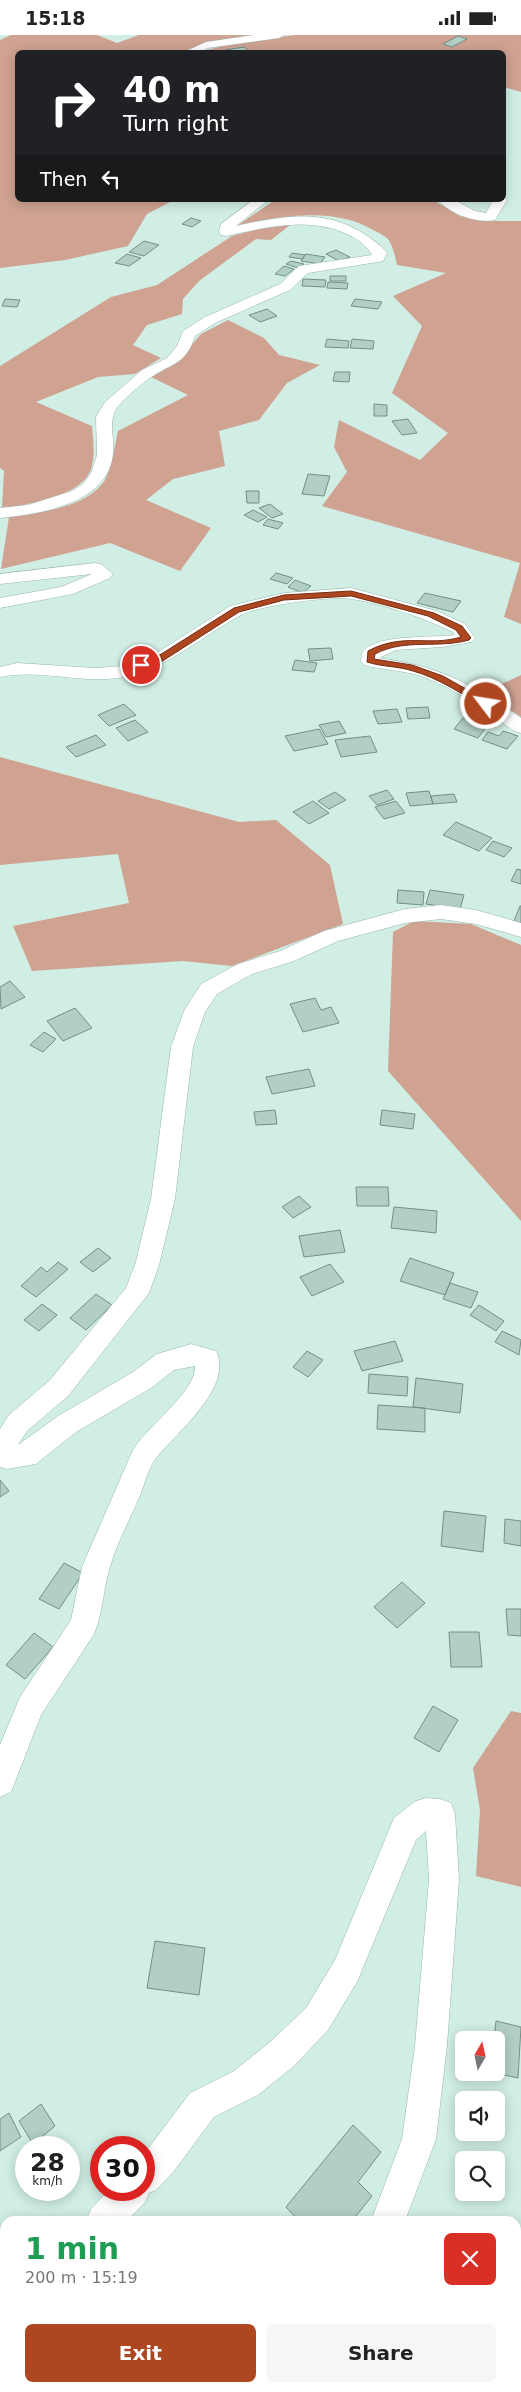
<!DOCTYPE html>
<meta charset="utf-8">
<style>
body{margin:0;font-family:"DejaVu Sans",sans-serif;background:#f6f6f6;color:#222;height:100vh;display:flex;flex-direction:column;font-size:19px;white-space:nowrap}
*{box-sizing:border-box;margin:0}
p{font-size:16px;color:#767676}
.icon{flex:none;width:28px;height:28px;fill:none;stroke:currentColor;stroke-width:2;stroke-linecap:round;stroke-linejoin:round}
.map{position:relative;flex:1;overflow:hidden}
.sheet{position:absolute;left:0px;top:2181px;width:521px;height:176px;display:flex;flex-direction:column;background:#fff;border-radius:15px 15px 0 0;box-shadow:0 2px 12px #0003}
.sheet>*{flex:none}
.banner{position:absolute;left:15px;top:15px;width:491px;height:152px;border-radius:8px;box-shadow:0 2px 12px #0003;background:#202124;color:#fff;overflow:hidden}
.needle{width:32px;rotate:9deg}
.controls{position:absolute;left:455px;top:1996px;display:grid;gap:10px}
.controls a{display:grid;place-items:center;width:50px;height:50px;border-radius:8px;background:#fff;box-shadow:0 2px 12px #0003;font-size:25px}
.speed{position:absolute;left:15px;top:2101px;display:flex;gap:10px;font-size:25px;font-weight:700;text-align:center}
.speed>*{display:grid;place-content:center;width:65px;height:65px;border-radius:50%;background:#fff;box-shadow:0 2px 12px #0003;line-height:1}
.speed small{font-size:12px;font-weight:400}
.speed .limit{border:8px solid #d22;background:#fff;color:#111}
.pin{position:absolute;display:grid;place-items:center;width:42px;height:42px;color:#fff;margin:-21px;border:2px solid #fff;border-radius:50%;box-shadow:0 1px 5px #0007}
.me{position:absolute;width:55px;margin:-28px;rotate:301deg;stroke-linejoin:round;filter:drop-shadow(0 0 4px #0008)}
.turn{display:flex;align-items:center;gap:18px;height:105px;padding:0 25px;font-size:22px}
.turn .icon{width:65px;height:65px;stroke-width:2.5}
.turn b{display:block;font-size:35px;line-height:42px}
.then{display:flex;align-items:center;height:48px;padding:0 25px;background:#0003;gap:10px;font-size:19px}
.round{display:grid;place-items:center;flex:none;width:52px;height:52px;border-radius:8px;background:#f6f6f6}
.headline{display:flex;align-items:center;justify-content:space-between;height:85px;padding:0 25px}
h1{font-size:30px;font-weight:700;line-height:38px;color:#1e9e55}
.action{display:flex;gap:10px;margin-top:auto;padding:10px 25px}
.action a{flex:1;height:58px;border-radius:8px;background:#ae471f;color:#fff;font-size:20px;font-weight:700;line-height:58px;text-align:center}
.action a+a{background:#f6f6f6;color:#222}
.status{display:flex;justify-content:space-between;align-items:center;height:35px;padding:0 25px;background:#fff;direction:ltr}
.status svg{height:14px;fill:currentColor}
.map>svg:first-child{display:block}
</style>
<div class="status"><b>15:18</b><svg viewBox="0 0 49 12"><path d="M0 12V9h3v3zM5 12V6h3v6zM10 12V3h3v9zM15 12V0h3v12zM26 1h20v11H26zM47 4h2v5h-2z"/></svg></div>
<div class="map">
<svg width="521" height="2357" viewBox="0 0 521 2357">
<rect width="100%" height="100%" fill="#d0eee4"/>
<path fill="#cfa292" d="M11,0H97L117,8L139,0H267C238,4 209,6 181,17L18,18V165H174L147,179L128,211L65,225L0,233V5Z
M294,0H521V57L504,52V18H196L226,10Z
M275,165H433L460,181L497,186H521V589L504,582L520,528L322,471L347,437L334,412L339,385L420,425L448,398L392,358L422,291L393,261L446,238L397,230C395,221 393,211 388,204C385,201 379,198 375,196C334,171 282,181 238,190Z
M290,190L271,205L256,204L199,246L183,264L182,279L147,290L133,310L161,323L135,339L98,342L36,367L92,391C93,406 96,422 90,437C78,462 27,469 2,474L4,436L0,433V331L111,262L157,250L232,201L259,194Z
M228,285L264,303L279,320L320,330L287,348L259,385L219,396L225,431L173,444L146,465L211,493L180,536L110,508L1,534L9,482C40,477 82,474 103,448C111,438 115,409 118,396L188,360L151,342L175,329L201,299Z
M521,640V682L484,657Z
M0,722L239,787L276,785L330,830L343,889L232,931L183,926L32,936L13,891L129,868L118,819L0,830Z
M414,886L471,889L521,910V1186L388,1036L393,897Z
M511,1676L521,1678V1852L476,1841L480,1775L473,1733Z"/>
<path fill="#b1cfc5" stroke="#749086" d="M458,1L467,4L452,12L443,9Z
M244,12L250,17L227,18L225,15Z
M191,183L201,186L192,192L182,189Z
M144,206L159,210L144,221L129,217Z
M336,215L350,222L339,226L326,219Z
M292,218L305,220L302,224L289,222Z
M127,219L141,223L129,231L115,228Z
M306,219L325,222L320,229L301,226Z
M291,226L304,229L298,233L286,229Z
M284,231L294,234L285,241L275,239Z
M330,241H346V246H330Z
M303,244L326,245L325,252L302,251Z
M328,247L348,248L347,254L327,253Z
M5,264L20,265L17,272L2,271Z
M355,264L382,267L378,274L351,271Z
M267,274L277,281L260,287L249,280Z
M327,304L349,306L348,313L325,312Z
M352,304L374,306L373,314L350,313Z
M335,337H350L349,347L333,346Z
M374,369L387,370V381H374Z
M408,384L417,398L402,400L392,386Z
M308,439L330,441L324,461L302,459Z
M246,456H259V468H247Z
M270,469L283,479L272,483L259,473Z
M253,475L267,482L258,487L244,480Z
M268,484L283,488L278,494L263,490Z
M276,538L293,543L287,549L270,544Z
M295,545L311,551L303,558L288,552Z
M425,558L461,566L453,577L417,568Z
M331,613L333,624L310,626L308,614Z
M295,625L317,628L314,637L292,635Z
M124,669L136,680L109,691L98,680Z
M428,672L430,683L408,684L406,673Z
M397,674L402,687L378,689L373,676Z
M463,683L487,691L478,703L454,694Z
M135,685L148,697L128,706L116,693Z
M339,686L346,698L326,702L319,690Z
M319,694L328,709L294,716L285,701Z
M503,696L518,701L507,714L482,705L488,697L499,701Z
M96,700L106,710L76,722L66,712Z
M370,701L377,717L341,722L335,705Z
M387,755L394,764L377,770L369,761Z
M429,756L433,769L410,771L406,758Z
M335,757L346,765L329,774L318,766Z
M454,759L457,767L433,769L431,761Z
M313,766L329,778L309,789L293,777Z
M396,766L405,778L384,784L375,772Z
M456,787L492,803L479,816L443,800Z
M493,806L512,813L504,822L486,815Z
M517,834L521,835V849L511,846Z
M398,855L424,857L423,870L397,868Z
M430,855L464,860L460,874L426,869Z
M520,871H521V888L514,886Z
M10,946L25,962L1,974L0,952Z
M315,963L321,975L331,972L339,988L303,997L290,969Z
M75,973L92,993L63,1006L47,986Z
M44,997L56,1004L43,1017L30,1010Z
M309,1034L315,1051L272,1059L266,1042Z
M275,1075L277,1089L256,1090L254,1077Z
M382,1075L415,1079L413,1094L380,1090Z
M356,1152H388L389,1171H357Z
M299,1161L311,1172L293,1183L282,1172Z
M394,1172L437,1176L436,1198L391,1193Z
M340,1195L345,1217L304,1222L299,1201Z
M98,1213L111,1223L93,1237L80,1227Z
M410,1223L454,1238L445,1260L400,1246Z
M58,1227L68,1234L36,1262L21,1251L41,1232L47,1237Z
M330,1229L344,1247L312,1261L300,1242Z
M450,1248L478,1257L471,1273L443,1264Z
M96,1259L112,1270L86,1295L70,1283Z
M42,1269L57,1280L39,1296L24,1285Z
M479,1270L504,1286L496,1296L470,1280Z
M502,1296L521,1305L519,1320L495,1307Z
M395,1306L403,1326L362,1336L354,1316Z
M307,1316L323,1325L308,1342L293,1332Z
M369,1339L408,1342L407,1361L368,1358Z
M416,1343L463,1349L460,1378L413,1372Z
M378,1370L425,1373V1397L377,1394Z
M0,1445L9,1456L0,1462Z
M444,1476L486,1481L483,1517L441,1511Z
M505,1484L521,1486V1511L504,1508Z
M64,1528L83,1538L59,1574L39,1564Z
M402,1547L425,1568L397,1593L374,1572Z
M506,1574H521V1601L508,1600Z
M449,1597H479L482,1632H451Z
M34,1598L53,1612L25,1644L6,1630Z
M433,1671L458,1685L439,1717L414,1703Z
M155,1906L205,1913L199,1960L147,1953Z
M496,1986L521,1992L518,2043L495,2038L496,2005H494Z
M41,2069L55,2091L33,2109L19,2086Z
M9,2078L21,2102L0,2116V2084Z
M353,2090L381,2117L358,2147L372,2161L352,2186H299L286,2172Z
M281,2352H326L325,2357H281Z"/>
<g fill="none" stroke-linecap="round" stroke-linejoin="round">
<defs>
<path id="minor" d="M254,0H285L279,3L208,13L198,18H182L206,7Z
M504,162L507,165L495,185C478,189 450,179 438,165H455L475,176L486,178L493,165H504Z
M253,165H268L236,191C295,178 338,172 385,215L387,218L383,226L378,227L308,238L290,255L215,288L195,301C186,329 174,327 153,341C142,348 130,359 121,368C106,383 115,401 113,419C108,469 40,479 0,483V473L28,470L72,456L83,449L91,438L97,420L96,382L105,367L142,335L167,323L177,311L183,296L205,282L280,249L299,231L372,220C369,213 360,206 353,202C313,180 268,192 226,201L221,200L219,197L221,189Z
M95,528L101,529L113,539L110,543L73,559L0,573V563L61,552L92,539L0,549V539Z
M351,553L437,576L465,589L475,603L472,607L442,612L396,615L379,623C442,632 470,648 521,683V698L514,696C485,675 455,653 421,641C402,635 383,635 364,630L361,626C362,622 361,618 364,615C380,599 433,603 455,600L453,597C421,582 387,570 352,564C333,560 257,571 241,580C202,601 172,630 128,641C86,651 42,633 0,642V632L17,628L96,633L123,631L152,621L230,571L284,558Z
M441,870L476,875L521,888V902L476,889L441,884L405,888L338,906L294,926L252,939L217,959L205,977L193,1012L175,1164L159,1230L149,1258L68,1361L27,1396L18,1410L58,1381L133,1337L157,1319L191,1309L216,1316C234,1352 177,1397 156,1423C149,1432 145,1447 141,1458C131,1482 117,1507 110,1532C103,1554 103,1578 94,1599L41,1680L11,1757L0,1762V1710L20,1662L71,1585L82,1532L132,1417C143,1394 197,1357 195,1331L174,1335L151,1353L76,1397L36,1429L7,1434L0,1432V1394L9,1380L50,1345L126,1253L135,1230L151,1164L171,1012L184,976L201,949L238,929L280,916L324,896L405,874Z
M425,1763L440,1764L451,1768L455,1779L459,1844L447,2011L436,2104L405,2186H371L402,2104L415,2011L429,1844L426,1796L416,1805L357,1947L328,1995L294,2031L258,2060L214,2082L174,2136L156,2155L149,2158L145,2167L127,2186H86L91,2174L109,2155H144V2119L190,2058L234,2036L270,2007L306,1973L335,1925L394,1783L414,1767Z
M5,2235V2271L0,2273V2237Z
M324,2352H360V2357H324Z"/>
</defs>
<use href="#minor" stroke="#98b5ab" stroke-width="1"/>
<use href="#minor" fill="#fff" fill-rule="evenodd"/>
</g>
<path fill="#ae471f" stroke="#712e14" d="M351,556L434,578L462,591L471,603L469,605C438,614 405,603 375,619L374,624L412,630L443,641L489,667V671H483C460,658 438,643 413,636C398,631 382,632 367,627L368,616C404,597 428,612 461,602L456,595L428,581L351,561L284,565L239,577L161,627L141,633L137,630L155,623L234,573L284,560Z"/>
</svg>
<div class="controls">
<a><svg class="needle" viewBox="-14 -14 28 28"><path d="M0-13l5 13h-10z" fill="#e53935"/><path d="M0 13l5-13h-10z" fill="#767676"/></svg></a>
<a><svg class="icon" aria-label="sound" viewBox="0 0 24 24"><path d="M4 9h4l5-4v14l-5-4H4zM17 9q2 3 0 6"/></svg></a>
<a><svg class="icon" aria-label="search" viewBox="0 0 24 24"><circle cx="10" cy="10" r="6"/><path d="M15 15l6 6"/></svg></a>
</div>
<div class="speed"><div>28<small>km/h</small></div><div class="limit">30</div></div>
<div class="pin" style="left:141px;top:630px;background:#d93025"><svg class="icon" aria-label="arrive" viewBox="0 0 24 24"><path d="M6 21V4h12l-3 4 3 4H6"/></svg></div>
<svg class="me" style="left:486px;top:669px" viewBox="-20 -20 40 40"><circle r="17" fill="#ae471f" stroke="#fff" stroke-width="3"/><path d="M0-11L8 9 0 5-8 9z" fill="#fff"/></svg>
<div class="banner">
<div class="turn"><svg class="icon" aria-label="right" viewBox="0 0 24 24"><path d="M7 20v-9h11M14 6l5 5-5 5"/></svg><div><b>40 m</b>Turn right</div></div>
<div class="then">Then<svg class="icon" aria-label="left" viewBox="0 0 24 24"><path d="M17 20v-9H6M10 6l-5 5 5 5"/></svg></div>
</div>
<section class="sheet">
<div class="headline"><div><h1>1 min</h1><p>200 m · 15:19</p></div><a class="round" style="background:#d93025;color:#fff"><svg class="icon" aria-label="close" viewBox="0 0 24 24"><path d="M6 6l12 12M18 6L6 18"/></svg></a></div>
<div class="action"><a>Exit</a><a>Share</a></div>
</section>
</div>
